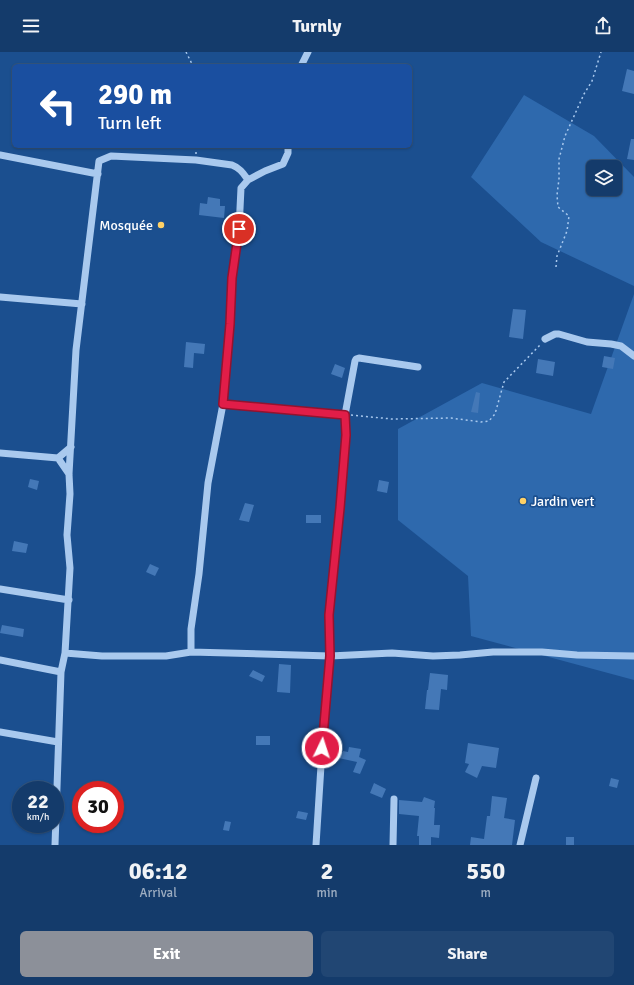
<!DOCTYPE html>
<meta charset="utf-8">
<style>
body{margin:0;font-family:Signika,sans-serif;background:#214673;color:#f1f3f6;height:100vh;display:flex;flex-direction:column;font-size:15px;white-space:nowrap}
*{box-sizing:border-box;margin:0}
p{font-size:13px;color:#9dadc1}
.icon{flex:none;width:22px;height:22px;fill:none;stroke:currentColor;stroke-width:2;stroke-linecap:round;stroke-linejoin:round}
.map{position:relative;height:793px;overflow:hidden}
.side{display:flex;flex-direction:column;background:#143b6b;flex:1}
.side>*{flex:none}
.guide{position:absolute;left:12px;top:12px;width:400px;height:84px;border-radius:6px;box-shadow:0 1px 3px #0004,0 0 0 1px #33557e;background:#1a4fa0;color:#fff;overflow:hidden}
.tools{position:absolute;left:586px;top:108px;display:grid;gap:8px}
.tools a{display:grid;place-items:center;width:36px;height:36px;border-radius:6px;background:#143b6b;box-shadow:0 1px 3px #0004,0 0 0 1px #33557e;font-size:20px}
.speed{position:absolute;left:12px;top:729px;display:flex;gap:8px;font-size:20px;font-weight:700;text-align:center}
.speed>*{display:grid;place-content:center;width:52px;height:52px;border-radius:50%;background:#143b6b;box-shadow:0 1px 3px #0004,0 0 0 1px #33557e;line-height:1}
.speed small{font-size:10px;font-weight:400}
.speed .limit{border:6px solid #d22;background:#fff;color:#111}
.pin{position:absolute;display:grid;place-items:center;width:34px;height:34px;color:#fff;margin:-17px;border:2px solid #fff;border-radius:50%;box-shadow:0 1px 4px #0007}
.me{position:absolute;width:44px;margin:-22px;rotate:4deg;stroke-linejoin:round;filter:drop-shadow(0 0 3px #0008)}
.turn{display:flex;align-items:center;gap:14px;height:84px;padding:0 20px;font-size:18px}
.turn .icon{width:52px;height:52px;stroke-width:2.5}
.turn b{display:block;font-size:28px;line-height:34px}
.eta{display:flex;justify-content:space-evenly;align-items:center;height:68px;text-align:center}
.eta b{font-size:24px;font-weight:700;line-height:28px}
.cta{display:flex;gap:8px;margin-top:auto;padding:8px 20px}
.cta a{flex:1;height:46px;border-radius:6px;background:#8c9099;color:#fff;font-size:16px;font-weight:700;line-height:46px;text-align:center}
.cta a+a{background:#214673;color:#f1f3f6}
header{display:flex;justify-content:space-between;align-items:center;height:52px;padding:0 20px;background:#143b6b;font-size:18px;font-weight:700}
.map>svg:first-child{display:block}
</style>
<header><svg class="icon" aria-label="menu" viewBox="0 0 24 24"><path d="M4 6h16M4 12h16M4 18h16"/></svg>Turnly<svg class="icon" aria-label="share" viewBox="0 0 24 24"><path d="M12 15V3M7 8l5-5 5 5M5 13v7h14v-7"/></svg></header>
<div class="map">
<svg width="634" height="793" viewBox="0 0 634 793">
<rect width="100%" height="100%" fill="#1b4f8f"/>
<path fill="#2e69ad" fill-rule="evenodd" d="M524,43L594,84L634,125V234L541,190L471,125ZM593,115H615V137H593Z
M634,242V628L471,584L468,524L398,468V377L482,331L591,362Z"/>
<path fill="#4478b7" d="M627,17L634,19V42L622,39Z
M631,87H634V108L627,107Z
M208,145L220,147V154H225L224,166L199,163L200,151L207,152Z
M513,257L526,258L523,287L509,285Z
M186,290L205,292L204,302L194,301L193,316L184,315Z
M604,304L615,306L613,317L602,315Z
M538,307L555,310L553,324L536,321Z
M335,312L345,316L342,326L331,322Z
M476,340L480,341L478,361L471,360Z
M30,427L39,429L37,438L28,435Z
M379,428L389,430L387,441L377,439Z
M245,451L254,453L249,470L239,468Z
M306,463H321V471H306Z
M14,489L28,492L26,501L12,499Z
M150,512L159,516L155,524L146,520Z
M2,573L24,577L23,585L0,581Z
M279,612L291,613L290,641L277,640Z
M253,618L265,624L262,630L249,624Z
M430,621L448,623L447,638L441,637L439,658L425,657L427,638H428Z
M256,684H270V693H256Z
M468,691L499,696L496,716L482,714L477,726L465,720L469,712L465,711Z
M349,695L361,697L359,705L366,708L360,722L353,720L357,710L334,705L336,698L343,700V699L348,700Z
M611,726L619,728L617,736L609,734Z
M374,731L386,737L382,746L370,741Z
M492,744L507,746L504,766L515,768L512,793H470L471,785L484,787L487,764H490Z
M424,745L435,749L434,756H435L434,773H440L439,786L431,785V793H419V784H417L419,764L399,762V748L422,750Z
M298,759L308,761L306,768L296,766Z
M225,769L231,770L229,779L223,778Z
M566,785H574V793H566Z"/>
<g fill="none" stroke-linecap="round" stroke-linejoin="round">
<path stroke="#a9c9ee" stroke-width="1.5" stroke-dasharray="2 3" stroke-linecap="butt" d="M186,0L193,14
M196,102V94
M556,215L557,204L567,179L569,164L558,155L557,143L559,127V107L565,84L584,42L592,29L601,0
M351,363L392,367L451,366L481,370L489,369L495,362L504,330L540,293"/>
<path stroke="#a9c9ee" stroke-width="7" d="M301,14L308,0
M0,103L98,122
M0,245L82,252
M545,287L555,282H559L587,290L611,292L621,294L634,304
M223,352L345,363
M0,401L58,406L71,395
M58,406L69,422
M0,537L69,548
M191,600V577L199,522L208,431L223,352L230,272L232,226L239,177L241,136L248,128L265,119L283,112L288,101V94
M65,601L102,604H166L191,600L330,604L392,601L433,604L460,603L493,600H542L577,603L634,604
M0,608L61,620
M0,680L58,690
M55,793L61,620L65,601L70,516L67,483L70,442L69,422L76,298L99,109L111,104L196,108L232,113C240,116 243,121 248,128
M316,793L324,666L330,604L329,582L331,537L340,456L346,383L345,363L355,309L356,307L359,306L418,315
M393,793L394,747
M520,793L536,726"/>
</g>
<g fill="none" stroke-linecap="round" stroke-linejoin="round">
<defs>
<path id="route" d="M239,177L232,226L230,272L223,352L345,363L346,383L340,456L329,563L330,604L322,696"/>
</defs>
<use href="#route" stroke="#92132f" stroke-width="10"/>
<use href="#route" stroke="#e11d48" stroke-width="7"/>
</g>
<g fill="#ffd166" stroke="#1b4f8f" stroke-width="1.5">
<circle cx="161" cy="173" r="4"/>
<circle cx="523" cy="449" r="4"/>
</g>
<g text-anchor="middle" dominant-baseline="central" stroke-width="3.5" stroke-linejoin="round" paint-order="stroke">
<g font-size="14" fill="#fff" stroke="#1b4f8f" text-anchor="end">
<text x="153" y="173">Mosquée</text>
<text x="531" y="449" text-anchor="start">Jardin vert</text>
</g>
</g>
</svg>
<div class="tools">
<a><svg class="icon" aria-label="layers" viewBox="0 0 24 24"><path d="M12 4l9 5-9 5-9-5zM3 14l9 5 9-5"/></svg></a>
</div>
<div class="speed"><div>22<small>km/h</small></div><div class="limit">30</div></div>
<div class="pin" style="left:239px;top:177px;background:#d93025"><svg class="icon" aria-label="arrive" viewBox="0 0 24 24"><path d="M6 21V4h12l-3 4 3 4H6"/></svg></div>
<svg class="me" style="left:322px;top:696px" viewBox="-20 -20 40 40"><circle r="17" fill="#e11d48" stroke="#fff" stroke-width="3"/><path d="M0-11L8 9 0 5-8 9z" fill="#fff"/></svg>
<div class="guide">
<div class="turn"><svg class="icon" aria-label="left" viewBox="0 0 24 24"><path d="M17 20v-9H6M10 6l-5 5 5 5"/></svg><div><b>290 m</b>Turn left</div></div>
</div>
</div>
<section class="side">
<div class="eta">
<div><b>06:12</b><p>Arrival</p></div>
<div><b>2</b><p>min</p></div>
<div><b>550</b><p>m</p></div>
</div>
<div class="cta"><a>Exit</a><a>Share</a></div>
</section>
